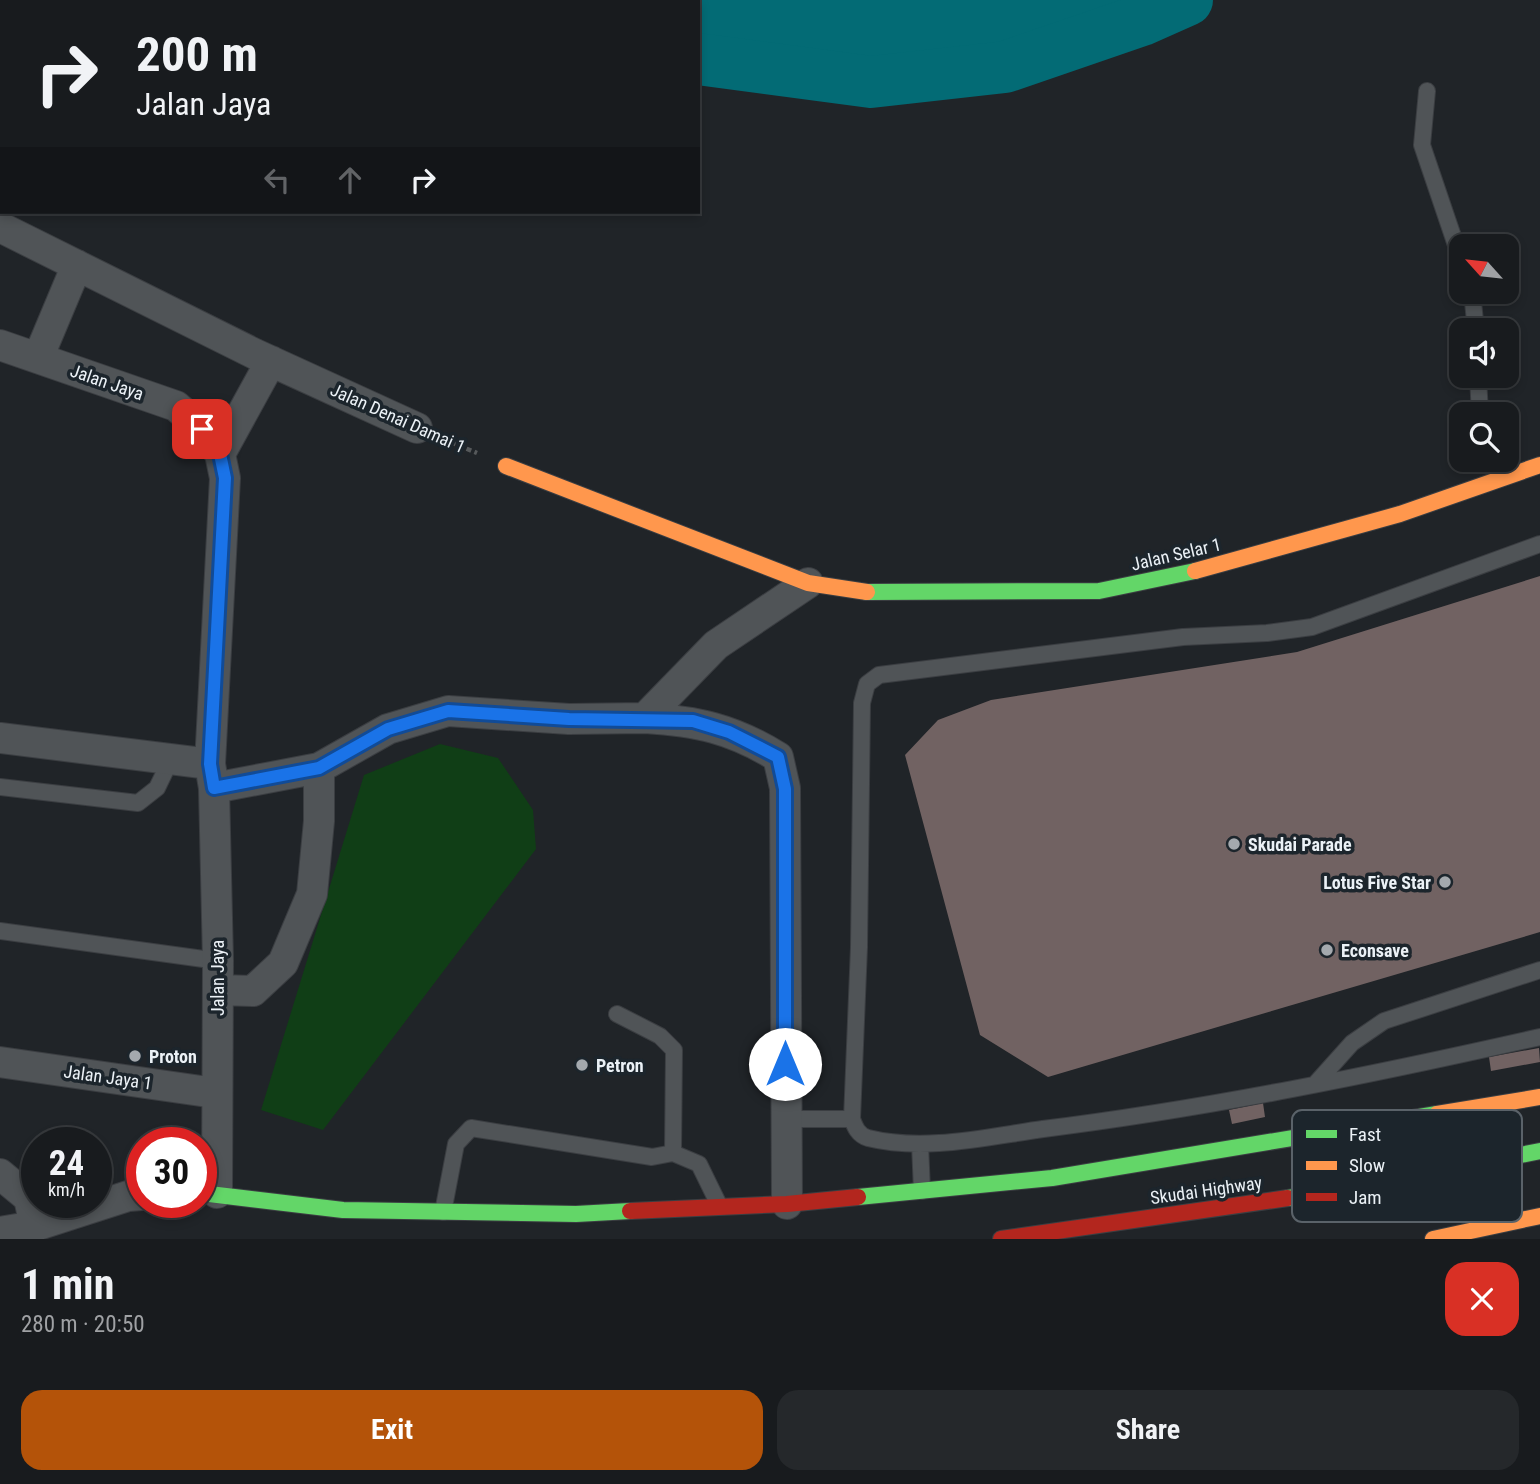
<!DOCTYPE html>
<meta charset="utf-8">
<style>
body{margin:0;font-family:"Roboto Condensed",sans-serif;background:#25282b;color:#f1f3f6;height:100vh;display:flex;flex-direction:column;font-size:26px;white-space:nowrap}
*{box-sizing:border-box;margin:0}
p{font-size:23px;color:#9fa1a4}
.icon{flex:none;width:38px;height:38px;fill:none;stroke:currentColor;stroke-width:2;stroke-linecap:round;stroke-linejoin:round}
.map{position:relative;height:1239px;overflow:hidden}
.details{display:flex;flex-direction:column;background:#181b1e;flex:1}
.details>*{flex:none}
.guide{position:absolute;left:0px;top:0px;width:700px;height:214px;box-shadow:0 4px 10px #0003,0 0 0 2px #36393c;background:#181b1e;color:#f1f3f6;overflow:hidden}
.needle{width:46px;rotate:297deg}
.controls{position:absolute;left:1449px;top:234px;display:grid;gap:14px}
.controls a{display:grid;place-items:center;width:70px;height:70px;border-radius:14px;background:#181b1e;box-shadow:0 4px 10px #0003,0 0 0 2px #36393c;font-size:35px}
.speed{position:absolute;left:21px;top:1127px;display:flex;gap:14px;font-size:35px;font-weight:700;text-align:center}
.speed>*{display:grid;place-content:center;width:91px;height:91px;border-radius:50%;background:#181b1e;box-shadow:0 4px 10px #0003,0 0 0 2px #36393c;line-height:1}
.speed small{font-size:18px;font-weight:400}
.speed .limit{border:10px solid #d22;background:#fff;color:#111}
.pin{position:absolute;display:grid;place-items:center;width:60px;height:60px;color:#fff;margin:-30px;border-radius:14px;box-shadow:0 4px 10px #0006}
.me{position:absolute;width:77px;margin:-38px;rotate:0deg;stroke-linejoin:round;filter:drop-shadow(0 0 5px #0008)}
.turn{display:flex;align-items:center;gap:24px;height:147px;padding:0 21px;font-size:32px}
.turn .icon{width:91px;height:91px;stroke-width:2.5}
.turn b{display:block;font-size:49px;line-height:60px}
.lanes{display:flex;align-items:center;height:66px;padding:0 21px;background:#0003;justify-content:center;gap:35px;direction:ltr}
.lanes .off{opacity:.35}
.round{display:grid;place-items:center;flex:none;width:74px;height:74px;border-radius:21px;background:#25282b}
.overview{display:flex;align-items:center;justify-content:space-between;height:119px;padding:0 21px}
h1{font-size:42px;font-weight:700;line-height:52px}
.cta{display:flex;gap:14px;margin-top:auto;padding:14px 21px}
.cta a{flex:1;height:80px;border-radius:21px;background:#b45309;color:#fff;font-size:28px;font-weight:700;line-height:80px;text-align:center}
.cta a+a{background:#25282b;color:#f1f3f6}
.map>svg:first-child{display:block}
</style>
<div class="map">
<svg width="1540" height="1239" viewBox="0 0 1540 1239">
<rect width="100%" height="100%" fill="#202428"/>
<path fill="#103e16" d="M440,744L498,758L533,810L536,849L323,1130L261,1110L364,775Z"/>
<path fill="#036b75" d="M528,0H1187L1142,20L1005,67L871,82L698,59V2Z"/>
<g fill="none" stroke-linecap="round" stroke-linejoin="round">
<path stroke="#036b75" stroke-width="52" d="M698,59L871,82L1005,67L1142,20L1187,0"/>
</g>
<path fill="#716262" d="M1540,576V932L1048,1077L980,1035L905,755L938,720L991,700L1297,652Z
M1539,1048L1540,1062L1491,1071L1489,1057Z
M1263,1103L1265,1117L1232,1124L1229,1110Z"/>
<g fill="none" stroke-linecap="round" stroke-linejoin="round">
<defs>
<path id="lane" d="M1427,91L1422,145L1461,260
M1472,292L1476,331
M1478,376L1480,415
M1540,544L1312,627L1267,633L1183,637L879,675L867,684L862,703L859,947L852,1119C855,1127 858,1135 868,1138C924,1152 986,1137 1043,1129C1210,1108 1376,1074 1540,1037
M0,787L138,803L157,788L171,759
M0,931L218,961
M1317,1082L1352,1043L1384,1021L1540,970
M785,1119H852
M920,1144L922,1191
M673,1153L699,1164L719,1205
M443,1212L456,1144L471,1128L652,1157L673,1153L674,1050L660,1036L617,1014"/>
<path id="street" d="M0,227L255,354L417,428
M0,345L176,406L202,429L220,454L225,478L210,764L214,788L218,961L217,1193
M38,358L77,265
M220,454L271,361
M645,718C697,721 733,729 778,757L785,788L787,1204
M0,738L210,764
M214,788L319,768L388,729L448,711L569,719L645,718L716,645L808,583
M218,990L253,991L283,963L312,894L319,821V768
M0,1062L215,1093
M0,1174L29,1198L35,1226
M0,1232L35,1226L128,1196L142,1195"/>
<path id="fast" d="M867,592L1099,591L1195,571
M201,1193L343,1210L576,1214L630,1211
M858,1197L1052,1178L1437,1114
M1288,1198L1365,1187L1540,1151"/>
<path id="slow" d="M506,466L808,583L867,592
M1195,571L1400,514L1540,465
M1437,1114L1540,1097
M1433,1239L1540,1216"/>
<path id="jam" d="M630,1211L787,1204L858,1197
M1001,1239L1288,1198"/>
</defs>
<use href="#lane" stroke="#3b3e42" stroke-width="18"/>
<use href="#street" stroke="#3b3e42" stroke-width="32"/>
<use href="#fast" stroke="#3b3e42" stroke-width="18"/>
<use href="#slow" stroke="#3b3e42" stroke-width="18"/>
<use href="#jam" stroke="#3b3e42" stroke-width="18"/>
<path stroke="#56595b" stroke-width="4.5" stroke-dasharray="5 3.5" stroke-linecap="butt" d="M443,439L477,453"/>
<use href="#lane" stroke="#505457" stroke-width="16"/>
<use href="#street" stroke="#505457" stroke-width="30"/>
<use href="#fast" stroke="#63d668" stroke-width="16"/>
<use href="#slow" stroke="#ff974d" stroke-width="16"/>
<use href="#jam" stroke="#b3261e" stroke-width="16"/>
</g>
<g fill="none" stroke-linecap="round" stroke-linejoin="round">
<defs>
<path id="route" d="M202,429L220,454L225,478L210,764L214,788L319,768L388,729L448,711L569,719L693,721L729,732L778,757L785,789V1064"/>
</defs>
<use href="#route" stroke="#114b97" stroke-width="18"/>
<use href="#route" stroke="#1a73e8" stroke-width="12"/>
</g>
<g fill="#a4a9ae" stroke="#1c252c" stroke-width="2.5">
<circle cx="1234" cy="844" r="7"/>
<circle cx="1445" cy="882" r="7"/>
<circle cx="1327" cy="950" r="7"/>
<circle cx="135" cy="1056" r="7"/>
<circle cx="582" cy="1065" r="7"/>
</g>
<g text-anchor="middle" dominant-baseline="central" stroke-width="7" stroke-linejoin="round" paint-order="stroke">
<g font-size="18" fill="#ebf1f6" stroke="#1c252c">
<text transform="translate(107 382) rotate(19)">Jalan Jaya</text>
<text transform="translate(398 418) rotate(24)">Jalan Denai Damai 1</text>
<text transform="translate(1176 554) rotate(-13)">Jalan Selar 1</text>
<text transform="translate(217 978) rotate(-90)">Jalan Jaya</text>
<text transform="translate(108 1077) rotate(8)">Jalan Jaya 1</text>
<text transform="translate(1206 1190) rotate(-8)">Skudai Highway</text>
</g>
<g font-size="18" font-weight="bold" fill="#ebf1f6" stroke="#1c252c" text-anchor="start">
<text x="1248" y="844">Skudai Parade</text>
<text x="1431" y="882" text-anchor="end">Lotus Five Star</text>
<text x="1341" y="950">Econsave</text>
<text x="149" y="1056">Proton</text>
<text x="596" y="1065">Petron</text>
</g>
</g>
<rect x="1292" y="1110" width="230" height="112" rx="10" fill="#1c252c" stroke="#5a6269" stroke-width="2"/>
<rect x="1306" y="1130" width="31" height="8" fill="#63d668"/>
<rect x="1306" y="1161" width="31" height="9" fill="#ff974d"/>
<rect x="1306" y="1193" width="31" height="8" fill="#b3261e"/>
<g font-size="19" fill="#ebf1f6">
<text x="1349" y="1141">Fast</text>
<text x="1349" y="1172">Slow</text>
<text x="1349" y="1204">Jam</text>
</g>
</svg>
<div class="controls">
<a><svg class="needle" viewBox="-14 -14 28 28"><path d="M0-13l5 13h-10z" fill="#e53935"/><path d="M0 13l5-13h-10z" fill="#9fa1a4"/></svg></a>
<a><svg class="icon" aria-label="sound" viewBox="0 0 24 24"><path d="M4 9h4l5-4v14l-5-4H4zM17 9q2 3 0 6"/></svg></a>
<a><svg class="icon" aria-label="search" viewBox="0 0 24 24"><circle cx="10" cy="10" r="6"/><path d="M15 15l6 6"/></svg></a>
</div>
<div class="speed"><div>24<small>km/h</small></div><div class="limit">30</div></div>
<div class="pin" style="left:202px;top:429px;background:#d93025"><svg class="icon" aria-label="arrive" viewBox="0 0 24 24"><path d="M6 21V4h12l-3 4 3 4H6"/></svg></div>
<svg class="me" style="left:785px;top:1064px" viewBox="-20 -20 40 40"><circle r="19" fill="#fff"/><path d="M0-13L10 11 0 6-10 11z" fill="#1a73e8"/></svg>
<div class="guide">
<div class="turn"><svg class="icon" aria-label="right" viewBox="0 0 24 24"><path d="M7 20v-9h11M14 6l5 5-5 5"/></svg><div><b>200 m</b>Jalan Jaya</div></div>
<div class="lanes"><svg class="icon off" aria-label="left" viewBox="0 0 24 24"><path d="M17 20v-9H6M10 6l-5 5 5 5"/></svg><svg class="icon off" aria-label="ahead" viewBox="0 0 24 24"><path d="M12 20V5M6 11l6-6 6 6"/></svg><svg class="icon" aria-label="right" viewBox="0 0 24 24"><path d="M7 20v-9h11M14 6l5 5-5 5"/></svg></div>
</div>
</div>
<section class="details">
<div class="overview"><div><h1>1 min</h1><p>280 m · 20:50</p></div><a class="round" style="background:#d93025;color:#fff"><svg class="icon" aria-label="close" viewBox="0 0 24 24"><path d="M6 6l12 12M18 6L6 18"/></svg></a></div>
<div class="cta"><a>Exit</a><a>Share</a></div>
</section>
